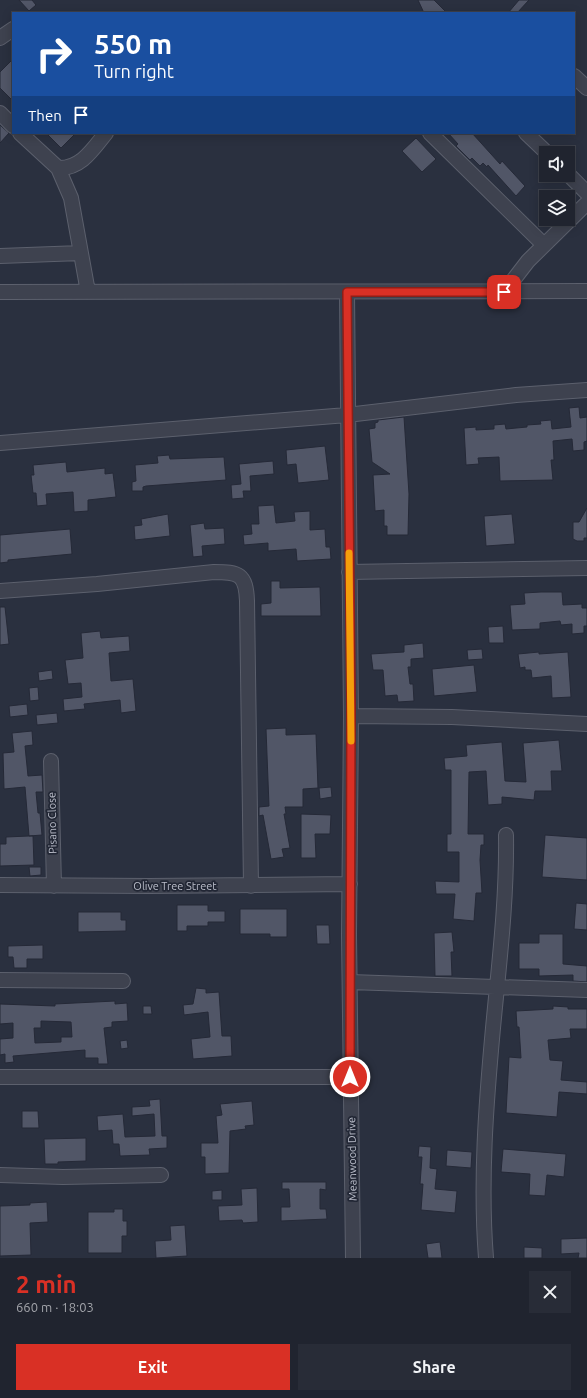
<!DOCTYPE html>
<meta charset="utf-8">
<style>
body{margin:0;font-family:Ubuntu,sans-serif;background:#282c37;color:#f1f3f6;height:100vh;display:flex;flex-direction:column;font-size:15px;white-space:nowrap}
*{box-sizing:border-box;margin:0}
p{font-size:13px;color:#a2a4aa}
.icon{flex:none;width:22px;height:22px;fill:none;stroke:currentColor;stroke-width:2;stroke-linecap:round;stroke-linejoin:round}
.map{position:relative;height:1258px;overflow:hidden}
.side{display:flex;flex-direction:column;background:#20242f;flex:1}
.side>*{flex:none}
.guide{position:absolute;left:12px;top:12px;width:563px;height:122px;border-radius:0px;box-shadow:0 2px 10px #0003,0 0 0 1px #3d414b;background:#1a4fa0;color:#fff;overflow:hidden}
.fabs{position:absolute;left:539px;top:146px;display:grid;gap:8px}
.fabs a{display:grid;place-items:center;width:36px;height:36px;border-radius:0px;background:#20242f;box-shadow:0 2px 10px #0003,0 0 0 1px #3d414b;font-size:20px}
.pin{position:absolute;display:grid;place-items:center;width:34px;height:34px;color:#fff;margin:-17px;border-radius:8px;box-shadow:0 2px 6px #0006}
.me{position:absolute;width:44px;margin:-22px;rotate:0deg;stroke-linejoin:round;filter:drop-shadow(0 0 3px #0008)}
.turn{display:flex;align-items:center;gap:14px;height:84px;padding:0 16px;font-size:18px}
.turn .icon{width:52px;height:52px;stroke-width:2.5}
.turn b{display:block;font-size:28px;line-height:34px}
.then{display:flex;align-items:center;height:38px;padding:0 16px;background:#0003;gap:8px;font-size:15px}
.round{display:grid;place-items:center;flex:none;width:42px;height:42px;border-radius:0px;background:#282c37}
.headline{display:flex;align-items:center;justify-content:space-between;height:68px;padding:0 16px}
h1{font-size:24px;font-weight:700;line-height:30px;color:#d93025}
.button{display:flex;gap:8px;margin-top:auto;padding:8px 16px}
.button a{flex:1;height:46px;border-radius:0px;background:#d93025;color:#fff;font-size:16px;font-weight:700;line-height:46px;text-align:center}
.button a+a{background:#282c37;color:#f1f3f6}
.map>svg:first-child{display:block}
</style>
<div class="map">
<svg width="587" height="1258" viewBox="0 0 587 1258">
<rect width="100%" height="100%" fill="#2a303f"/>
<path fill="#515667" stroke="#252937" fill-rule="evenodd" d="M19,0H32L36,5L29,11Z
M418,0H434L447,13H424Z
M519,0H529L517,13H508Z
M13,59V101L0,88V72Z
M0,125L9,133L0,143Z
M46,133H76L61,148Z
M448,133H472L500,164L502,161L525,186L516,196L488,165L487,167L483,163L480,166L472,158L470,160L456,146L458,144Z
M416,138L436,159L422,172L402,151Z
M579,407L580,418L587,417V441L584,442V450L573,451L572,439L553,441L554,460H551L553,480L500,481L499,457L478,458L479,464L466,465L464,428L476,427V430L494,429V425L505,424L506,429L527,427V425L541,424L540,421L551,420L552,429L571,427L569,408Z
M404,417L409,494L408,535H387V526H384V510L375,511L373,475L390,474L372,462L369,429L375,428V423L378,422V420Z
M325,446L329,480L298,483L296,464L287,465L286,450Z
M169,455L170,459L224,457L226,480L146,486L143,487V491H132V482L136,481L135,465L158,463L157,456Z
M273,461L274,474L250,476L251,491H243L244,498L232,499L231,485L241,484L239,464Z
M66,462L67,472L105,468V474L113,473L116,497L88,500V511L74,512L73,492L46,494L47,505L37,506L36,493H33L31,475H34L33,465Z
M274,505L276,523L295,521L294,512L310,511V530L325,529L326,547H330L331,559L297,561L296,549L268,551V543L244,545L243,535L252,534L251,524H259L258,506Z
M587,508V538H584V541H577L573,539V522H579Z
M168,514L170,536L135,540L134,526L142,525L141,519Z
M512,514L515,544L486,546L484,516Z
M204,523L205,529L224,528L225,544L202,546L203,556L193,557L190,525Z
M70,529L72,554L8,560V562L0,563V535Z
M271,581H280V588L320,587L321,616H261V604L271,603Z
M541,592H562L563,605L582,604V608H587V626H584V633L572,634V624L561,625L560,621L540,623V629L512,630L510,605L525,604L524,593Z
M0,607H5L9,644L0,645Z
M503,626L504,643H489L488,627Z
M100,631L101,638L129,636L130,651L109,653L111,681L133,679L136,711L121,713L120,700L84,704L85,709L64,711L63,699L82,697L81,683L68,684L65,660L83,658L81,633Z
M423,643L424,658L411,659V667H408L410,684H413L414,701L398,702L397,695L385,696L383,670H373L371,654L404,652V645Z
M482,649L483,659L468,660L467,650Z
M539,652V654L568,652L571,697L552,698L551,676L532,678L531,670H525V667L520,668L518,654Z
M474,665L477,692L434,696L432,669Z
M52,670L53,679L39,681L38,672Z
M38,687L39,700L30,701L29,688Z
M27,704L28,715L10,717L9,706Z
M57,713L58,723L37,725L36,715Z
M286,728V735L316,734L318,788L303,789V807H285L286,814H284L290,848L282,849L284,857L271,859L263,815L259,816V807L269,806L266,729Z
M32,731L33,745L25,746L28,776L42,775L43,792H36L38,813H40L42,835L29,836H33L34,865L0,866V844H6V837L29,836L25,787L4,789L3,753L14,752L12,733Z
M559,740L562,771H551L552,791H535L534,800L502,797V804L488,805L486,771L469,772L468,834H484V845H481L480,860L482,893H476L474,921L453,919L455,894H436L435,881L459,882V852H447V834H451V770H445L444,758L467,756L466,745L502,742L505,781L526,782L523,743Z
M331,787L332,797L320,799L319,788Z
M301,814L331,815L330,834H315L316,858H301Z
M545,835L587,838V880L542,877Z
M29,867H41V875L30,876Z
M576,903L587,904V930L574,929Z
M177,905H208V911H225V922H208V926H187V931H177Z
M240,909H287V937H270V934H240Z
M78,912H121V920H126V931L78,932Z
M316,925H329L330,944H317Z
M452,932L454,952H451L452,976H435L434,933Z
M539,934H563V964L587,966V982L573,981V975L539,976V969H519V943H539Z
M43,945V959H27V968H14L13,957H8V946Z
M196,988L206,989V993L219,992L222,1036H231L232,1056L193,1059L191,1039L210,1037L208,1012L184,1015L183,1005L193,1004Z
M115,1001V1004L127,1003L128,1021L112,1022V1027L104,1028L108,1064H98V1058H85V1050L13,1056L14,1062L5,1063V1054L0,1055V1039L13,1038V1023L0,1024V1004L55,1006V1004ZM41,1021L71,1022L72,1037H61V1042L35,1043L34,1028H41Z
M143,1006H151L152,1014H143Z
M553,1006L568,1007V1009H587V1029H570L571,1038L548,1040L550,1060L563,1061L561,1080L587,1082V1094L559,1092L557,1117L506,1113L509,1057L521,1058L519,1027H517L516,1011L553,1009Z
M127,1040L128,1048L121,1049L120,1041Z
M160,1099L162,1136H167V1148L149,1149L150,1155L120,1156L119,1144H113L112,1130L98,1131L97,1116L123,1114L125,1137L155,1136L154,1114L132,1116V1107L150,1106L149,1100Z
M252,1101L254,1125L245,1126L246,1129L230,1131L229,1173L205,1174V1157H201V1143H218L216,1116L222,1115L220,1104Z
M22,1111H38L39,1128H22Z
M86,1138V1161L58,1162V1164H45L44,1139Z
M419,1146L431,1147L430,1168L437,1169L435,1189L457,1191L455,1213L421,1210L423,1184H420L422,1157H418Z
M503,1149L566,1154L564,1177L547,1175L545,1196L529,1195L530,1174L501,1172Z
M447,1150L472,1152L471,1168L446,1166Z
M282,1182H326V1190L320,1189V1209H326L327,1219L281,1221V1207H290L289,1189H282Z
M257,1188L258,1222L243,1223L242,1220L219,1221L218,1206L242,1205L241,1189Z
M222,1190V1200H212V1191Z
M47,1202L48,1222L30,1223L31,1255L0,1256V1206L30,1205V1203Z
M114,1209H123V1221H127V1236H122V1253H88V1212H114Z
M185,1225L187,1256L156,1258L155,1241L171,1240L170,1226Z
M587,1238V1258H578L579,1253L561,1254V1239Z
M440,1242L442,1258H428L426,1244Z
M524,1247L542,1248V1258H524Z"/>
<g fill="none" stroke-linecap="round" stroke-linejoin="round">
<defs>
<path id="minor" d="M0,38L13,29
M574,76L587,88
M0,113L13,126
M20,133L58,168C81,169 93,149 106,133
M430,133L544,245
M526,133L547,153
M58,168L71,198L88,292
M568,174L587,193
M0,256L81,253
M0,292L587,291
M347,292L351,716L349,935L353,1258
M504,292L528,261L587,203
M0,443L347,415L516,395L587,390
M349,572L587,568
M0,591L97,584L214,572C239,572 246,574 247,601L251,886
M351,716L452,717L587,724
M51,761L54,886
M0,885L149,886L350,884
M0,980L123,981
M350,982L587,990
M0,1077H350
M0,1175L63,1177L161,1175
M486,1258C480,1182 486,1104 493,1028C499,964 507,900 506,835"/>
</defs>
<use href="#minor" stroke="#5c606d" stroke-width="16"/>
<use href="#minor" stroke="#3e424f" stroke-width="14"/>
</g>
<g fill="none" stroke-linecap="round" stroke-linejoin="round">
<defs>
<path id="route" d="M350,1077L351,706L347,292H504"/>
</defs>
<use href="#route" stroke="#8d1f18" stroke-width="10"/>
<use href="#route" stroke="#d93025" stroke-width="7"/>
<path stroke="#f59e0b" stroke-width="7" d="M349,553L351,741"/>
</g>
<g text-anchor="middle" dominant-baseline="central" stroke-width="3.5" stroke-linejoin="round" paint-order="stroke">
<g font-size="11" fill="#bbbeca" stroke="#222735">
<text transform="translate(52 823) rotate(-91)">Pisano Close</text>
<text x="175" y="886">Olive Tree Street</text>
<text transform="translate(352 1159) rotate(-91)">Meanwood Drive</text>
</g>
</g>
</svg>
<div class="fabs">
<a><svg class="icon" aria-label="sound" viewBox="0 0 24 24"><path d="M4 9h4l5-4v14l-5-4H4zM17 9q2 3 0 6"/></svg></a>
<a><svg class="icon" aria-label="layers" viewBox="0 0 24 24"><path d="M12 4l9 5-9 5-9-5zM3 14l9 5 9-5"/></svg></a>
</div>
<div class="pin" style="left:504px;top:292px;background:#d93025"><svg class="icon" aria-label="arrive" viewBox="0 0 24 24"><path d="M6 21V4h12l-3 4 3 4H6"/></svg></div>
<svg class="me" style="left:350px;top:1077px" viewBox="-20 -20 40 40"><circle r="17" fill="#d93025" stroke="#fff" stroke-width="3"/><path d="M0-11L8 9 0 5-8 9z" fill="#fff"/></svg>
<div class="guide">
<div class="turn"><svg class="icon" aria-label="right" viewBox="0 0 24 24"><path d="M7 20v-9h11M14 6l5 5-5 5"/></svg><div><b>550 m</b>Turn right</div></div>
<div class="then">Then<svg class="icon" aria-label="arrive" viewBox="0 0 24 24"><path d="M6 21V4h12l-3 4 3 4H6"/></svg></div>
</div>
</div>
<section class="side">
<div class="headline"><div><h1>2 min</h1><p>660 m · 18:03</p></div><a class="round"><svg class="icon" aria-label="close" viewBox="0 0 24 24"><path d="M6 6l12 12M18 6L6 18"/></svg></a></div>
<div class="button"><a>Exit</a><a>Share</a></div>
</section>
